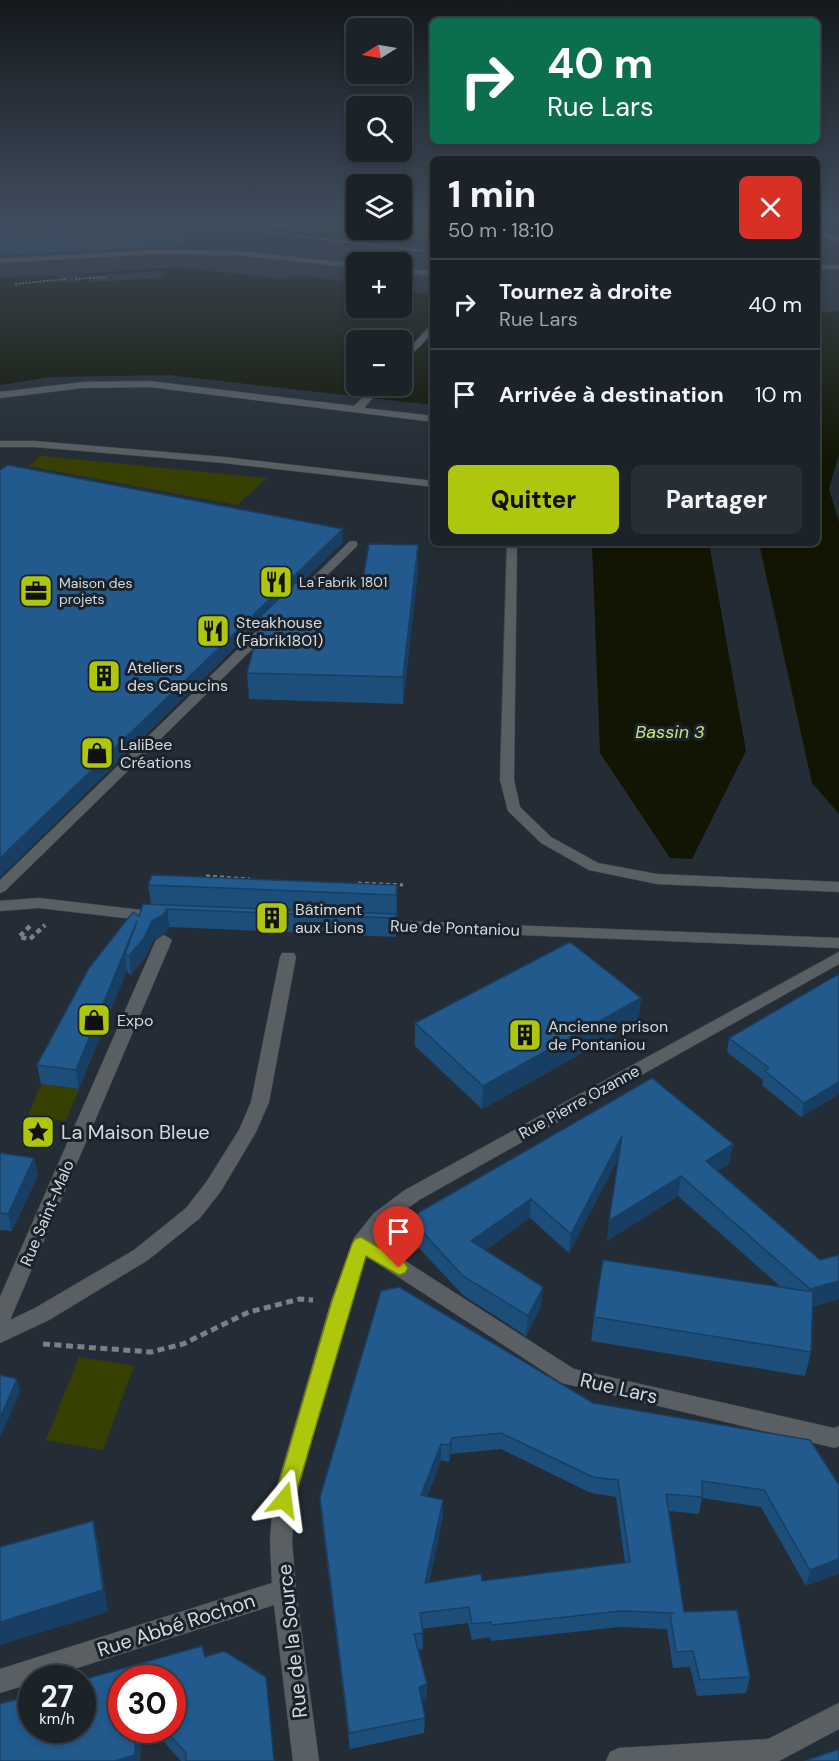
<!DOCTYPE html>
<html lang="fr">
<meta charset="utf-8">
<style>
body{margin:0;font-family:"DM Sans",sans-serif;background:#282f34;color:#f1f3f6;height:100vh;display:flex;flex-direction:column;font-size:22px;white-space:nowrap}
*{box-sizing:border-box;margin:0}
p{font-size:20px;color:#a0a4a8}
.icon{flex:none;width:33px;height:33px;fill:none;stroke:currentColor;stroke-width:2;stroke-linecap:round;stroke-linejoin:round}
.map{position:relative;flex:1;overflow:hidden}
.side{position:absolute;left:430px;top:156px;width:390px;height:390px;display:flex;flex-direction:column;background:#1b2228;border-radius:9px;box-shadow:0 3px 9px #0003,0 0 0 2px #393f45}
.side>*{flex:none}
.banner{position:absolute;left:430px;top:18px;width:390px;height:126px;border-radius:9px;box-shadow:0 3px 9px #0003,0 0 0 2px #393f45;background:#0b6e4f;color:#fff;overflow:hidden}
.needle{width:39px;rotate:259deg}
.controls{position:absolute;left:346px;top:18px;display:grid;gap:12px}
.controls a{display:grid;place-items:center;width:66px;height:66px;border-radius:9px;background:#1b2228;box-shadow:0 3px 9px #0003,0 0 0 2px #393f45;font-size:30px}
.speed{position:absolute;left:18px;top:1665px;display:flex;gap:12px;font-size:30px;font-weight:700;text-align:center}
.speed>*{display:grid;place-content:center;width:78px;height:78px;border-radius:50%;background:#1b2228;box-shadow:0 3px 9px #0003,0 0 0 2px #393f45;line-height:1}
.speed small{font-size:15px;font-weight:400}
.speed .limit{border:9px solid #d22;background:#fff;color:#111}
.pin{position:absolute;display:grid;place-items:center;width:51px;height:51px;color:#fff;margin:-62px -26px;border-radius:50% 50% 50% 0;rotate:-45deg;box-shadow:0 0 6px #0007}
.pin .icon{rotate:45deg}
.me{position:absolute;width:66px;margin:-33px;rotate:16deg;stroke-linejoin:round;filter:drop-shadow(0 0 4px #0008)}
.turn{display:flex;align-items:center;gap:21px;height:126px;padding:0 18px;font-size:27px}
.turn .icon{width:78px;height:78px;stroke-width:2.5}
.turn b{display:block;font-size:42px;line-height:51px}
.round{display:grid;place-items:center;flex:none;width:63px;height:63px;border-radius:9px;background:#282f34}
.headline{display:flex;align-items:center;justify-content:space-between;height:102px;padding:0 18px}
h1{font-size:36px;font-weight:800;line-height:45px}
.button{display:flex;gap:12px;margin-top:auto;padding:12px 18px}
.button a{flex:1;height:69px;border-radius:9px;background:#aec60c;color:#111;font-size:24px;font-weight:800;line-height:69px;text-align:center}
.button a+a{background:#282f34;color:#f1f3f6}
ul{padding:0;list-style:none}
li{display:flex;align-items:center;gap:18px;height:90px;padding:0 18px;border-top:2px solid #393f45}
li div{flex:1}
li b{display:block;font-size:22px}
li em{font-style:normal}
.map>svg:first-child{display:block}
</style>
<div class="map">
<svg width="839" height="1761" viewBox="0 0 839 1761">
<rect width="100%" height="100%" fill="#242d35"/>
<path fill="#374001" d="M144,217H357V230H402V217H433V234L424,237L120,218Z
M41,456L267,478L237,505L28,466Z
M41,1084L79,1089L66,1121L28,1116Z
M79,1357L134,1366L103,1450L46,1440Z"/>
<path fill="#111501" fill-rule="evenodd" d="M179,267L281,279L298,275L353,282L357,285V308H402V291L433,294V405L168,375L51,377L0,385V278L53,275L62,279L63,283L80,282L79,278L88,273ZM357,340H402V386H357Z
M839,311V454L829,489L839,522V814L812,783L759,543H818V313Z
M592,543H709L746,751L692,859L670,858L600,753Z"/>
<path fill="#242d35" d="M163,271L164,278L88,282V275Z"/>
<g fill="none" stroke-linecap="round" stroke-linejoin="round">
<defs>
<path id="minor" d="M818,230L839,237V242L818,234Z
M152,250L238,251L357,264V268L238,255L152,254L0,263V259Z
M818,265H839V269H818Z
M402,268L434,272V276L402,272Z
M431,325H434V332L402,364V356Z
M149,381L354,406L374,386H383L364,408L434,416V422L149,387L83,388L0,398V392L83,382Z
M0,441H35L224,457L434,481V487L224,463L35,447H0Z
M353,541L357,542V546L303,599H295V595L349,542Z
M507,543H517L514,780L520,807L551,837L598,863L657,874L839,882V892L657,884L589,870L541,843L508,811L500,780Z
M269,622L275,626L273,629L5,891L0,893V880L265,623Z
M39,898L150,911L158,916L150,921L39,908L0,911V901Z
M377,920L839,938V948L372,929L369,925L372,921Z
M164,935L172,940L10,1320L35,1308L134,1250L186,1208L207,1181L239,1130L251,1102L280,957L282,953H294L296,957L269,1102L256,1132L221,1191L200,1218L148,1260L49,1320L0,1343V1297L156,940Z
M839,952V964L419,1200L388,1223L374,1241L574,1369L834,1428L839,1426V1446L835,1448L562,1383L366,1256L351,1301L295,1500L292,1541L296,1591L319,1761H293L274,1605L46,1678H32V1683L0,1693V1669L272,1583L270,1541L273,1500L331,1301L354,1238L374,1213L405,1190Z
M839,1703V1729L779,1761H606L610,1752L619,1748L768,1739Z"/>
</defs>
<use href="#minor" stroke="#404950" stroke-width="1"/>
<path stroke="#798188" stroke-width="2" stroke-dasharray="2 1.5" stroke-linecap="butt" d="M350,217L357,218
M411,217L416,222
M178,220L373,232L434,226
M181,226L237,229L424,251
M404,229L427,217
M75,279L107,277
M15,284L66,279"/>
<path stroke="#798188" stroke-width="3" stroke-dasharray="4 3" stroke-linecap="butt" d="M206,876L250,879
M358,883L403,885"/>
<path stroke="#798188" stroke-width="4.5" stroke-dasharray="5 4" stroke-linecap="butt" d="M30,926L19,937L30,939L45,925"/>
<path stroke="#798188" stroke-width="5" stroke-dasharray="7 4.5" stroke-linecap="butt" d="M43,1344L151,1352L183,1344L249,1312L300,1299L313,1300"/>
<use href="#minor" fill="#5a5f63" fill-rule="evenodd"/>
</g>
<path fill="#1d4d79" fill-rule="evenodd" d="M0,217H183L184,231L183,246L0,255Z
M0,470L343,542L301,583L362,585L418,569L403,704L249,699L247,673L260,623L0,877Z
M148,885H397V918H396V937L170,927L165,933L154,939L146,956L131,975L128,973L127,970L79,1089L41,1084L37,1065L139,916L151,904Z
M839,974V1094L801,1117L762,1085L763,1080L727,1052L729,1038Z
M641,998L638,1022L482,1109L415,1046V1023Z
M652,1078L733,1144L729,1164L717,1171L820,1260L839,1255V1299L812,1307L811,1352L805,1376L591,1341L594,1317L781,1287L678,1196L607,1241L619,1157L569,1253L530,1218L485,1250L543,1287L541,1306L526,1336L463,1295L417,1246V1226Z
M0,1153L38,1175L12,1231L0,1230Z
M381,1291L593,1403L839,1485L806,1586L761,1507L702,1498L699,1514L669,1511L684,1612L750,1677L746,1693L697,1696L690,1667L673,1668L667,1629L619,1627L491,1641L490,1637L472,1640L468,1623L422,1629L423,1649L418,1650L427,1684V1700L422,1701L425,1718L424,1733L350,1749L321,1514L320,1497ZM501,1449L591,1493L616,1497L625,1563L482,1581L429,1582L443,1517L427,1497L441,1460L449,1462L451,1454Z
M202,1646L205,1657L224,1651L266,1677L274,1761H181L153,1730H172V1678H122V1730H141L140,1761H0V1704L32,1695V1730H82V1680Z"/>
<path fill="#183f63" d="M182,217L184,231L183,246L182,227Z
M343,529V542L0,877V858Z
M418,545V569L403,704V677Z
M397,885V918L396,895Z
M167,909L170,927L165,933L154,939L146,956L131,975L129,956L125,954L127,970L79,1089L76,1070L137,921H152Z
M641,998L638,1022L482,1109L483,1086Z
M839,1082V1094L801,1117L804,1103Z
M622,1136L620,1155L569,1253L571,1234Z
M733,1144L729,1164L703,1180L706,1161Z
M34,1158L38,1175L12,1231L8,1214Z
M681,1176L678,1196L607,1241L609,1221Z
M531,1199L530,1218L471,1261V1241Z
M839,1281V1299L805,1308L810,1289Z
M543,1287L541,1306L526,1336L528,1316Z
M17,1379L20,1392L0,1438V1418Z
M452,1438L451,1454L449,1462L450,1445Z
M441,1444V1460L421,1512V1495Z
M443,1500V1517L425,1599V1583Z
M93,1521L98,1542L108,1612L0,1645V1622Z
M839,1559V1574L806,1586L810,1570Z
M427,1684V1700L419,1702V1687Z
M136,1730H141L140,1761H115Z"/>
<path fill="#225a8d" stroke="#183f63" stroke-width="1.5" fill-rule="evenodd" d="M0,217H182V227L0,236Z
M8,465L343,529L0,858V470Z
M369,544L418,545L403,677L247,673L262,615L295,583L362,585Z
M152,875L397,885L396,895L148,885Z
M143,904L396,914L395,918L167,909L163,915L152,921L144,938L129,956L125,954L137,921L76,1070L37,1065L89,968L133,912L139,916Z
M570,942L641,998L483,1086L415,1023Z
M839,974V1082L804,1103L765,1071L769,1068L729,1038Z
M652,1078L733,1144L706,1161L820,1260L839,1255V1281L810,1289L681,1176L609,1221L622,1136L571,1234L531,1199L471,1241L543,1287L528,1316L463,1276L417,1226L418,1213Z
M0,1153L34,1158L8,1214L0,1213Z
M603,1260L813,1292L811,1352L594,1317Z
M399,1287L593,1403L810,1440L839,1485V1559L810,1570L764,1490L702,1481V1497L666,1494L684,1612L737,1610L750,1677L700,1680L693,1651L676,1652L670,1613H675L621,1611L492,1625L491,1622L472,1624L469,1607L420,1613L423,1633L414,1634L427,1684L419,1687L425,1718L349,1733L320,1497L381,1291ZM501,1433L593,1477L618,1480L630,1562L482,1581L481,1574L425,1583L443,1500L421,1495L441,1444L450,1445L452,1438Z
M0,1375L17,1379L0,1418Z
M93,1521L103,1590L0,1622V1547Z
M202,1646L205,1657L224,1651L266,1677L274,1761H186V1753L165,1730H172V1678H122V1730H136L135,1755L115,1761H0V1704L32,1695V1730H82V1680Z
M839,1749V1761H805Z"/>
<linearGradient id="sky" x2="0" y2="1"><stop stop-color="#14191d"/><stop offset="0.47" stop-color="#3f4c5c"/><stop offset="1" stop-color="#3f4c5c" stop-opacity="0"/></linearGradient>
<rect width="839" height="463" fill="url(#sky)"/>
<path fill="#aec60c" stroke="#718108" stroke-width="1.5" d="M361,1237L405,1263L408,1268L405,1273L399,1275L366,1256L294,1500L291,1507L284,1510L277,1507L274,1500L332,1301L352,1244L355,1239Z"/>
<defs>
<symbol id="restaurant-square" viewBox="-11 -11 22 22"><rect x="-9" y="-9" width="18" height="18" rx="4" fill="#aec60c" stroke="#1a232b"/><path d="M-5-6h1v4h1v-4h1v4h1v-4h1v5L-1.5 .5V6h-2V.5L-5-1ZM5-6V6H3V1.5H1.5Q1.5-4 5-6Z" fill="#111"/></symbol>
<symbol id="office-square" viewBox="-11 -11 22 22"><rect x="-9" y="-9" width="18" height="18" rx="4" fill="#aec60c" stroke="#1a232b"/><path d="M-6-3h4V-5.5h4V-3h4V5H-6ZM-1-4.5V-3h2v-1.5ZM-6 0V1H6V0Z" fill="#111"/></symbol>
<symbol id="building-square" viewBox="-11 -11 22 22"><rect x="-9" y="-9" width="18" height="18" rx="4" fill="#aec60c" stroke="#1a232b"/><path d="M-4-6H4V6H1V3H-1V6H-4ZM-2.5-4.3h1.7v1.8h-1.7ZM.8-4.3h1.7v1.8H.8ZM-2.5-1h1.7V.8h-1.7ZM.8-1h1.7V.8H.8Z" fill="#111"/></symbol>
<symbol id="shop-square" viewBox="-11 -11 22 22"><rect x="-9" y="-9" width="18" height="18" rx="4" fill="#aec60c" stroke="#1a232b"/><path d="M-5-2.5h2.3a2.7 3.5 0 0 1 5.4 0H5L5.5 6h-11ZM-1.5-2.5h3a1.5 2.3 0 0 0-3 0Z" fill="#111"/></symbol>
<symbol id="sight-square" viewBox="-11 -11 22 22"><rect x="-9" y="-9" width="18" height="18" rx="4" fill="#aec60c" stroke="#1a232b"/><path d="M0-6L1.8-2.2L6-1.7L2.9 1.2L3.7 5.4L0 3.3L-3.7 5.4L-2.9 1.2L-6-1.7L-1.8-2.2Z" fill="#111"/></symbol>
</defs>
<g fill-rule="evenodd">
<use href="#restaurant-square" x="257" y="563" width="38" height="38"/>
<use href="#office-square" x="17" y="572" width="38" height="38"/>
<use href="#restaurant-square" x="194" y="612" width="38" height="38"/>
<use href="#building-square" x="85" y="657" width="38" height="38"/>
<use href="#shop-square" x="78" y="734" width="38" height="38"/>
<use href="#building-square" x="253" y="899" width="38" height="38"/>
<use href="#shop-square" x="75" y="1001" width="38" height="38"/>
<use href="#building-square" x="506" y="1016" width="38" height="38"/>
<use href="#sight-square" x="19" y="1113" width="38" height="38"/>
</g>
<g text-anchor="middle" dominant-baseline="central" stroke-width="6" stroke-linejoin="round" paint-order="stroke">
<g font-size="14" fill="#d4dae0" stroke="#1a232b" text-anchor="start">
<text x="299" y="582">La Fabrik 1801</text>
<text x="59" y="583">Maison des<tspan x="59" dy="16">projets</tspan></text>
</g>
<g font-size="16" fill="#d4dae0" stroke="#1a232b" text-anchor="start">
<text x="236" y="622">Steakhouse<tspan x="236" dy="18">(Fabrik1801)</tspan></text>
<text x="127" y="667">Ateliers<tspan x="127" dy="18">des Capucins</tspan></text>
<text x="120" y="744">LaliBee<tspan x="120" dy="18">Créations</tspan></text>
<text x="295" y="909">Bâtiment<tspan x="295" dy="18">aux Lions</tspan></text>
<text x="117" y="1020">Expo</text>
<text x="548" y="1026">Ancienne prison<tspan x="548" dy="18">de Pontaniou</tspan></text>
</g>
<g font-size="16" fill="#d4dae0" stroke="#1a232b">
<text transform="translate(455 928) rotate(2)">Rue de Pontaniou</text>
<text transform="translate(579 1102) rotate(-29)">Rue Pierre Ozanne</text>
<text transform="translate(47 1213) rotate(-67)">Rue Saint-Malo</text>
</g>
<g font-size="18" font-style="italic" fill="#cde279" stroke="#1a232b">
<text x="670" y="732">Bassin 3</text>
</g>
<g font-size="20" fill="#d4dae0" stroke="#1a232b" text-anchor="start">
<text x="61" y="1132">La Maison Bleue</text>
</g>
<g font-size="20" fill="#d4dae0" stroke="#1a232b">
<text transform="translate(619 1388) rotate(13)">Rue Lars</text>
<text transform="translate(176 1625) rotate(-18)">Rue Abbé Rochon</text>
<text transform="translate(292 1641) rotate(-96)">Rue de la Source</text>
</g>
</g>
</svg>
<div class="controls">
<a><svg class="needle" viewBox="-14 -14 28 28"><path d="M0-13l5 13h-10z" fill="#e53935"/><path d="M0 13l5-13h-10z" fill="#a0a4a8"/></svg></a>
<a><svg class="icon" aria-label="search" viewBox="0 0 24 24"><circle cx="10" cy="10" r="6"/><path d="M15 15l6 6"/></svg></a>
<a><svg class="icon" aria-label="layers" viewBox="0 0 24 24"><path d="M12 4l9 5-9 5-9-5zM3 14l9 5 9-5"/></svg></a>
<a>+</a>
<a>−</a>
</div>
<div class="speed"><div>27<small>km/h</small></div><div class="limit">30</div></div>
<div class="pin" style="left:399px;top:1268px;background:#d93025"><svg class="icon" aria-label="arrive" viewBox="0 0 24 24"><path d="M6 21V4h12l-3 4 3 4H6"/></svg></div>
<svg class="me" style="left:284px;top:1500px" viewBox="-20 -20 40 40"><path d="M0-17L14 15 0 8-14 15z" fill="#aec60c" stroke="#fff" stroke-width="4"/></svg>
<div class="banner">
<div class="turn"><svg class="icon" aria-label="right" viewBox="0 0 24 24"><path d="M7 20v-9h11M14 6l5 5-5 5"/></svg><div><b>40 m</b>Rue Lars</div></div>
</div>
<section class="side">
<div class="headline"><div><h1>1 min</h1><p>50 m · 18:10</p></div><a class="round" style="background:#d93025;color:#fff"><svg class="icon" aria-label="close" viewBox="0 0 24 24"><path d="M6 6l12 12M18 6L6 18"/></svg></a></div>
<ul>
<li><svg class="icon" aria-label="right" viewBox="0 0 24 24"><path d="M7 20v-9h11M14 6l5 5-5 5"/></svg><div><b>Tournez à droite</b><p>Rue Lars</p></div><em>40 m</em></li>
<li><svg class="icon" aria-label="arrive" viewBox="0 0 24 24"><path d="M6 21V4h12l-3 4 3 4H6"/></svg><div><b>Arrivée à destination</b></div><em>10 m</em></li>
</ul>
<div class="button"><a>Quitter</a><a>Partager</a></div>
</section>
</div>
